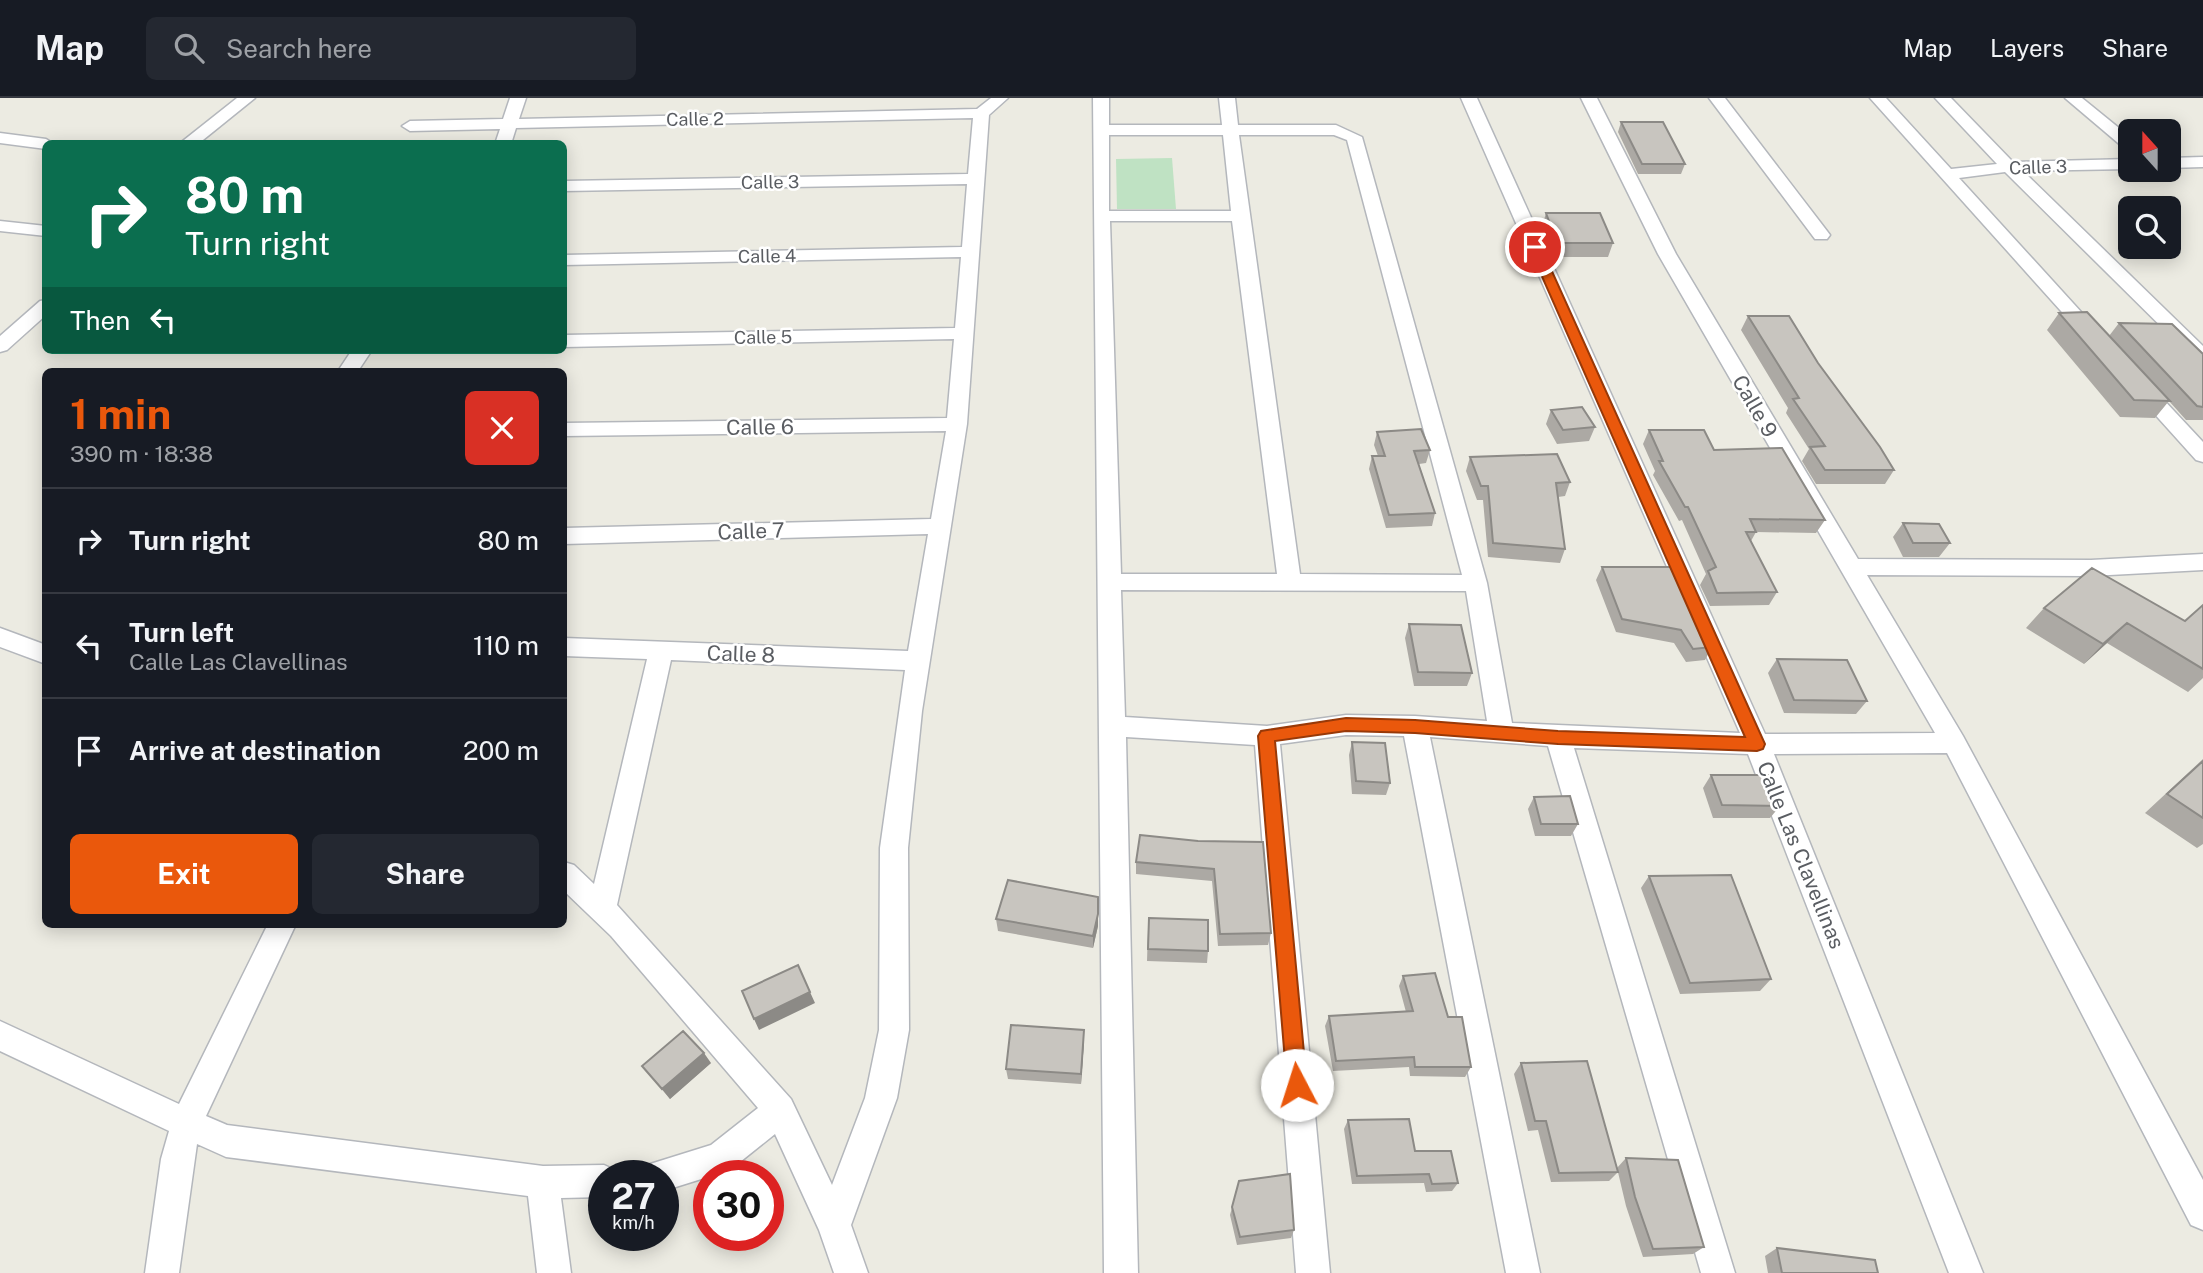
<!DOCTYPE html>
<meta charset="utf-8">
<style>
body{margin:0;font-family:"Public Sans",sans-serif;background:#242831;color:#f1f3f6;height:100vh;display:flex;flex-direction:column;font-size:26px;white-space:nowrap}
*{box-sizing:border-box;margin:0}
p{font-size:23px;color:#9ea1a6}
.icon{flex:none;width:38px;height:38px;fill:none;stroke:currentColor;stroke-width:2;stroke-linecap:round;stroke-linejoin:round}
.map{position:relative;flex:1;overflow:hidden}
.panel{position:absolute;left:42px;top:270px;width:525px;height:560px;display:flex;flex-direction:column;background:#171b24;border-radius:10px;box-shadow:0 4px 18px #0003}
.panel>*{flex:none}
.top-card{position:absolute;left:42px;top:42px;width:525px;height:214px;border-radius:10px;box-shadow:0 4px 18px #0003;background:#0b6e4f;color:#fff;overflow:hidden}
.needle{width:46px;rotate:339deg}
.controls{position:absolute;left:2118px;top:21px;display:grid;gap:14px}
.controls a{display:grid;place-items:center;width:63px;height:63px;border-radius:10px;background:#171b24;box-shadow:0 4px 18px #0003;font-size:35px}
.speed{position:absolute;left:588px;top:1062px;display:flex;gap:14px;font-size:35px;font-weight:700;text-align:center}
.speed>*{display:grid;place-content:center;width:91px;height:91px;border-radius:50%;background:#171b24;box-shadow:0 4px 18px #0003;line-height:1}
.speed small{font-size:18px;font-weight:400}
.speed .limit{border:10px solid #d22;background:#fff;color:#111}
.pin{position:absolute;display:grid;place-items:center;width:60px;height:60px;color:#fff;margin:-30px;border:4px solid #fff;border-radius:50%;box-shadow:0 2px 7px #0007}
.me{position:absolute;width:77px;margin:-38px;rotate:355deg;stroke-linejoin:round;filter:drop-shadow(0 0 5px #0008)}
.turn{display:flex;align-items:center;gap:24px;height:147px;padding:0 28px;font-size:32px}
.turn .icon{width:91px;height:91px;stroke-width:2.5}
.turn b{display:block;font-size:49px;line-height:60px}
.then{display:flex;align-items:center;height:66px;padding:0 28px;background:#0003;gap:14px;font-size:26px}
.round{display:grid;place-items:center;flex:none;width:74px;height:74px;border-radius:10px;background:#242831}
.summary{display:flex;align-items:center;justify-content:space-between;height:119px;padding:0 28px}
h1{font-size:42px;font-weight:700;line-height:52px;color:#ea580c}
.action{display:flex;gap:14px;margin-top:auto;padding:14px 28px}
.action a{flex:1;height:80px;border-radius:10px;background:#ea580c;color:#fff;font-size:28px;font-weight:700;line-height:80px;text-align:center}
.action a+a{background:#242831;color:#f1f3f6}
ul{padding:0;list-style:none}
li{display:flex;align-items:center;gap:21px;height:105px;padding:0 28px;border-top:2px solid #363941}
li div{flex:1}
li b{display:block;font-size:26px}
li em{font-style:normal}
header{display:flex;align-items:center;gap:42px;box-sizing:border-box;height:98px;padding:0 35px;background:#171b24;border-bottom:2px solid #363941}
header strong{font-size:33px}
nav{display:flex;gap:38px;margin-inline-start:auto;font-size:24px}
.search{width:490px;height:63px;background:#242831;display:flex;align-items:center;gap:18px;box-sizing:border-box;padding:0 24px;border-radius:10px;color:#9ea1a6;font-size:26px}
.map>svg:first-child{display:block}
</style>
<header>
<strong>Map</strong>
<div class="search"><svg class="icon" aria-label="search" viewBox="0 0 24 24"><circle cx="10" cy="10" r="6"/><path d="M15 15l6 6"/></svg>Search here</div>
<nav><a>Map</a><a>Layers</a><a>Share</a></nav>
</header>
<div class="map">
<svg width="2203" height="1175" viewBox="0 0 2203 1175">
<rect width="100%" height="100%" fill="#ecebe2"/>
<path fill="#bfe2c3" d="M1172,60L1176,111H1117L1116,61Z"/>
<g fill="none" stroke-linecap="round" stroke-linejoin="round">
<defs>
<path id="street" d="M237,0H255L198,46H179Z
M510,0H526L519,21L977,11L991,0H1008L989,17L967,326L922,613L908,750L909,932L897,1000L851,1127L868,1175H834L819,1132L775,1036L730,1072L663,1093V1078H642L647,1067L711,1047L758,1010L611,838L564,793V764L574,767L594,786L647,561L564,558V540L908,553L928,436L564,446V430L931,421L946,333L564,338V325L947,320L954,241L564,249V237L955,230L961,159L564,167V157L962,149L967,86L564,93V83L968,76L973,20L516,30L511,46H495L500,31L410,33L402,28L410,23L503,21ZM671,562L905,572L880,750L879,932L865,1000L832,1087L791,1001L617,807Z
M1093,0H1109V27H1222L1219,0H1235L1238,27H1336L1362,39L1487,485L1512,625L1740,635L1461,0H1477L1765,636L1935,635L1658,156L1581,0H1597L1676,156L1858,461L2091,462L2203,456V472L2091,478L1867,477L1963,638L2203,1082V1132L2191,1127L1947,655L1774,656L1983,1175H1949L1748,656L1574,650L1735,1175H1701L1548,648L1430,639L1540,1175H1506L1404,638L1346,637L1280,646L1330,1175H1296L1255,647L1126,639L1138,1175H1104ZM1109,37H1223L1231,113H1109ZM1239,37H1334L1347,42L1462,477L1300,476ZM1110,123H1232L1277,476H1121ZM1121,492L1466,493L1487,623L1415,618L1346,617L1267,628L1125,619Z
M1709,0H1725L1827,133L1830,137L1827,141H1815Z
M1870,0H1886L1951,71L1997,66L1935,0H1951L2013,64L2130,61V71L2023,73L2203,248V265L2196,263L2005,74L1959,80L2103,238L2101,242H2087Z
M2065,0H2082L2130,39V52L2124,50Z
M0,35L46,41L54,46H46V51L0,45Z
M2203,59V69L2168,70V60Z
M0,123L46,128V138L0,133Z
M46,202V217L7,252L0,254V238L40,203Z
M352,252H372L358,273H338Z
M2140,282L2147,284L2203,344V364L2196,362L2133,292L2130,288L2133,284Z
M0,530L46,547V566L0,549Z
M268,826H296L206,1018L227,1027L543,1068L604,1067L615,1072L618,1078H604V1099L561,1100L571,1175H537L528,1098L226,1059L197,1046L179,1175H145L161,1061L169,1033L0,953V923L179,1006Z"/>
</defs>
<use href="#street" stroke="#b4b7bc" stroke-width="3"/>
<use href="#street" fill="#fff" fill-rule="evenodd"/>
</g>
<path fill="#aca9a4" d="M1621,24L1685,66L1681,76H1638L1618,34Z
M1546,115L1613,145L1608,159H1553L1542,129Z
M2059,215L2109,238L2119,225L2203,256V322H2186L2169,303L2155,320L2120,319L2047,232Z
M1748,218L1818,265L1894,372L1885,386H1816L1802,363L1809,351L1786,315L1788,310L1741,232Z
M1551,312L1595,329L1589,343L1557,346L1546,326Z
M1649,332L1714,352L1825,422L1816,435L1756,434L1751,443L1777,494L1769,507L1710,508L1700,487L1706,476L1682,422L1679,423L1653,377L1655,373L1643,346Z
M1377,334L1430,352L1426,365L1419,366L1435,415L1432,428L1386,430L1369,371L1372,358H1378L1374,347Z
M1470,359L1570,384L1565,398L1558,399L1565,451L1560,465L1488,459L1483,402H1477L1466,373Z
M1903,425L1950,445L1939,459H1903L1893,439Z
M1602,469L1688,495L1687,499L1712,549L1705,562L1686,564L1674,545L1616,534L1596,482Z
M2203,507V580L2188,594L2107,545L2084,566L2026,530L2044,510L2185,523Z
M1409,526L1472,575L1467,588H1414L1405,540Z
M1777,561L1867,603L1856,616L1784,615L1768,575Z
M1352,644L1390,685L1386,697L1352,696L1349,657Z
M2203,661V746L2197,750L2145,715Z
M1711,677L1780,708L1770,720H1713L1703,690Z
M1534,699L1578,726L1571,738H1535L1528,711Z
M1198,743L1271,835L1268,847L1218,848L1212,783L1136,776V764Z
M1649,778L1771,881L1760,893L1680,896L1641,790Z
M996,821L1098,828L1093,850L998,833Z
M1148,832L1208,853L1207,865L1147,863Z
M1403,878L1448,919L1471,969L1465,979L1410,978L1409,969L1333,973L1325,928L1329,918L1406,914L1399,888Z
M1084,932V943L1081,986L1008,981L1006,971Z
M711,965L670,1001L642,968Z
M1521,965L1618,1074L1609,1083L1551,1084L1538,1032L1528,1033L1514,976Z
M1348,1022L1415,1053L1458,1085L1452,1093L1426,1094L1424,1085L1352,1086L1344,1031Z
M1626,1060L1704,1149L1693,1156L1643,1159L1626,1108L1617,1070Z
M1239,1083L1294,1132L1291,1140L1237,1147L1230,1117Z
M1777,1150L1878,1175H1768L1765,1158Z"/>
<path fill="#8c8a86" d="M2127,525L2107,545L2084,566L2103,546Z
M1098,816V828L1093,850V838Z
M810,894L815,905L759,932L754,921Z
M1084,932V943L1081,986V976Z
M704,955L711,965L670,1001L662,991Z"/>
<path fill="#c8c5bf" stroke="#8c8a86" stroke-width="2" d="M1621,24H1663L1685,66H1642Z
M1546,115H1600L1613,145H1557Z
M2087,214L2170,303L2134,302L2059,215Z
M1748,218H1789L1818,265L1880,349L1894,372H1825L1810,349L1825,348L1793,301L1799,300Z
M2119,225L2172,226L2203,256V309L2197,308Z
M1582,309L1595,329L1563,332L1551,312Z
M1421,331L1430,352L1414,353L1435,415L1389,417L1372,358H1385L1377,334Z
M1649,332H1704L1714,352L1782,350L1825,422L1750,421L1756,434H1746L1777,494L1717,495L1708,473L1716,469L1688,409H1685L1659,363H1663Z
M1557,356L1570,384L1556,385L1565,451L1493,445L1488,388H1481L1470,359Z
M1903,425L1939,426L1950,445H1913Z
M1602,469H1677L1688,495L1685,496L1712,549L1693,551L1681,532L1622,521Z
M2092,470L2185,523L2203,507V571L2127,525L2103,546L2044,510Z
M1409,526L1461,527L1472,575L1418,574Z
M1777,561L1847,562L1867,603L1794,602Z
M1352,644L1385,645L1390,685L1356,683Z
M2203,663V720L2167,696Z
M1711,677H1768L1780,708L1722,707Z
M1570,698L1578,726H1541L1534,699Z
M1140,737L1198,743L1263,744L1271,835L1220,836L1214,771L1136,764Z
M1731,777L1771,881L1690,885L1649,778Z
M1008,782L1098,799V816L1093,838L996,821Z
M1149,820L1208,822V853L1148,851Z
M798,867L810,894L754,921L742,893Z
M1435,875L1448,919H1462L1471,969H1415L1414,959L1336,963L1329,918L1413,913L1403,878Z
M1011,927L1084,932L1081,976L1006,971Z
M683,933L704,955L662,991L642,968Z
M1587,963L1618,1074L1559,1075L1546,1023H1535L1521,965Z
M1409,1021L1415,1053H1451L1458,1085L1432,1086L1429,1076L1357,1078L1348,1022Z
M1626,1060L1678,1062L1704,1149L1653,1151L1635,1099Z
M1290,1076L1294,1132L1240,1139L1232,1109L1239,1083Z
M1777,1150L1875,1162L1878,1175H1782Z"/>
<path fill="#ea580c" stroke="#983908" stroke-width="2" d="M1535,146L1541,149L1765,646L1763,651L1757,653L1558,646L1415,635L1346,633L1275,643L1307,987L1304,994L1297,997L1290,994L1287,987L1258,638L1261,633L1346,620L1415,622L1558,633L1745,639L1529,149Z"/>
<g text-anchor="middle" dominant-baseline="central" stroke-width="5" stroke-linejoin="round" paint-order="stroke">
<g font-size="18" fill="#5a5d62" stroke="#fff">
<text transform="translate(695 21) rotate(-1)">Calle 2</text>
<text transform="translate(2038 69) rotate(-2)">Calle 3</text>
<text transform="translate(770 84) rotate(-1)">Calle 3</text>
<text transform="translate(767 158) rotate(-1)">Calle 4</text>
<text transform="translate(763 239) rotate(-1)">Calle 5</text>
</g>
<g font-size="21" fill="#5a5d62" stroke="#fff">
<text transform="translate(1755 308) rotate(60)">Calle 9</text>
<text transform="translate(760 329) rotate(-1)">Calle 6</text>
<text transform="translate(751 433) rotate(-2)">Calle 7</text>
<text transform="translate(741 556) rotate(2)">Calle 8</text>
<text transform="translate(1801 757) rotate(68)">Calle Las Clavellinas</text>
</g>
</g>
</svg>
<div class="controls">
<a><svg class="needle" viewBox="-14 -14 28 28"><path d="M0-13l5 13h-10z" fill="#e53935"/><path d="M0 13l5-13h-10z" fill="#9ea1a6"/></svg></a>
<a><svg class="icon" aria-label="search" viewBox="0 0 24 24"><circle cx="10" cy="10" r="6"/><path d="M15 15l6 6"/></svg></a>
</div>
<div class="speed"><div>27<small>km/h</small></div><div class="limit">30</div></div>
<div class="pin" style="left:1535px;top:149px;background:#d93025"><svg class="icon" aria-label="arrive" viewBox="0 0 24 24"><path d="M6 21V4h12l-3 4 3 4H6"/></svg></div>
<svg class="me" style="left:1297px;top:987px" viewBox="-20 -20 40 40"><circle r="19" fill="#fff"/><path d="M0-13L10 11 0 6-10 11z" fill="#ea580c"/></svg>
<div class="top-card">
<div class="turn"><svg class="icon" aria-label="right" viewBox="0 0 24 24"><path d="M7 20v-9h11M14 6l5 5-5 5"/></svg><div><b>80 m</b>Turn right</div></div>
<div class="then">Then<svg class="icon" aria-label="left" viewBox="0 0 24 24"><path d="M17 20v-9H6M10 6l-5 5 5 5"/></svg></div>
</div>
<section class="panel">
<div class="summary"><div><h1>1 min</h1><p>390 m · 18:38</p></div><a class="round" style="background:#d93025;color:#fff"><svg class="icon" aria-label="close" viewBox="0 0 24 24"><path d="M6 6l12 12M18 6L6 18"/></svg></a></div>
<ul>
<li><svg class="icon" aria-label="right" viewBox="0 0 24 24"><path d="M7 20v-9h11M14 6l5 5-5 5"/></svg><div><b>Turn right</b></div><em>80 m</em></li>
<li><svg class="icon" aria-label="left" viewBox="0 0 24 24"><path d="M17 20v-9H6M10 6l-5 5 5 5"/></svg><div><b>Turn left</b><p>Calle Las Clavellinas</p></div><em>110 m</em></li>
<li><svg class="icon" aria-label="arrive" viewBox="0 0 24 24"><path d="M6 21V4h12l-3 4 3 4H6"/></svg><div><b>Arrive at destination</b></div><em>200 m</em></li>
</ul>
<div class="action"><a>Exit</a><a>Share</a></div>
</section>
</div>
